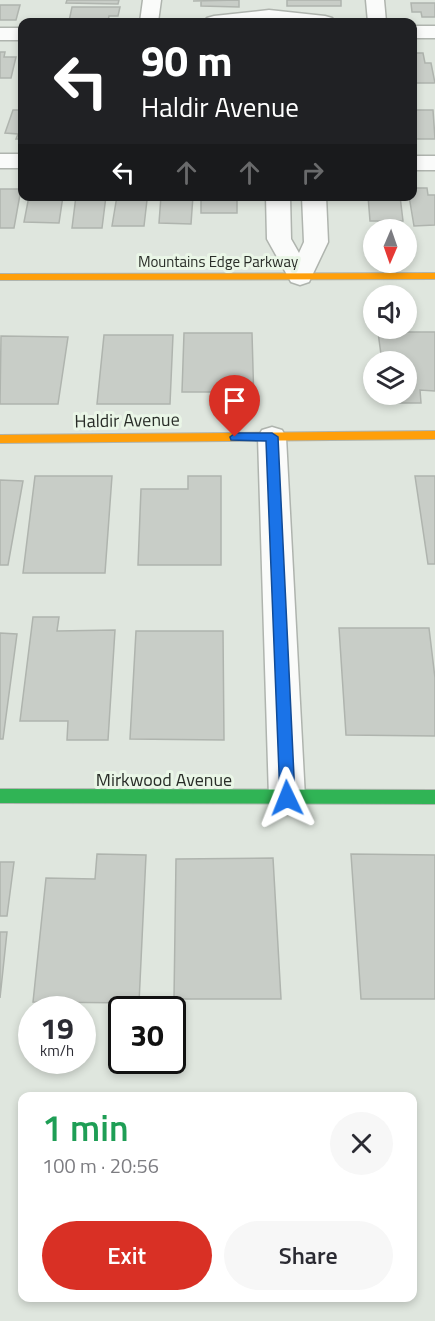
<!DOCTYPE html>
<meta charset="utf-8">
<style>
body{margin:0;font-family:"Titillium Web",sans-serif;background:#f7f7f7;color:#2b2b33;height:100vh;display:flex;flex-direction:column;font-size:22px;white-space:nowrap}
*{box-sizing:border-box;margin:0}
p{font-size:20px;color:#7c7c81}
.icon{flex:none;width:33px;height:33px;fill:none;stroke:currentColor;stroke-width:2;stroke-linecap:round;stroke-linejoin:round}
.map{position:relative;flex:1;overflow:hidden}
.drawer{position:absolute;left:18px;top:1092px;width:399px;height:210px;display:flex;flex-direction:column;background:#fff;border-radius:12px;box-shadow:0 3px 9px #0003}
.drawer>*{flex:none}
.banner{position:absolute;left:18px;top:18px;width:399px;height:183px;border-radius:12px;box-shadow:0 3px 9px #0003;background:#202124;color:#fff;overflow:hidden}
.needle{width:39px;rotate:182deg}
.tools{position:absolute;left:363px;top:219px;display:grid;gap:12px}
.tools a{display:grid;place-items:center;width:54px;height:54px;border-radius:50%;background:#fff;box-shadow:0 3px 9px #0003;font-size:30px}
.speed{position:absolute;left:18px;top:996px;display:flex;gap:12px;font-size:30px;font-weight:700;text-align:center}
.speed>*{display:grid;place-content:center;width:78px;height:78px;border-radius:50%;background:#fff;box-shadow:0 3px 9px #0003;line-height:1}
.speed small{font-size:15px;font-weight:400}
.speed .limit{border:3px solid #111;border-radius:9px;background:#fff;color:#111}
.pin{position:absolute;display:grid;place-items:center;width:51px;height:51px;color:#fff;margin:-62px -26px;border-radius:50% 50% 50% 0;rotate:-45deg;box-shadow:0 0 6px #0007}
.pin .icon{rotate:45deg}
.me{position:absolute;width:66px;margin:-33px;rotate:358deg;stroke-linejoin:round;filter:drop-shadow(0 0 4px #0008)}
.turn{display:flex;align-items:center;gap:21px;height:126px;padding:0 24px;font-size:27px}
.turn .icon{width:78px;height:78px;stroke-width:2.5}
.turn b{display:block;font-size:42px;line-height:51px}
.lanes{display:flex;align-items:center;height:57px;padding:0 24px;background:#0003;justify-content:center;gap:30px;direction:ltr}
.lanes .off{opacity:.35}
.round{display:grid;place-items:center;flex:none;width:63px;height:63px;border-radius:32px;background:#f7f7f7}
.overview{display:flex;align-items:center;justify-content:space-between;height:102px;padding:0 24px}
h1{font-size:36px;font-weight:600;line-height:45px;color:#1e9e55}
.cta{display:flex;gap:12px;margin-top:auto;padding:12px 24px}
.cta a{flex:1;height:69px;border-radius:36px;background:#d93025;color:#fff;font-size:24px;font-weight:600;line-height:69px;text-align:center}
.cta a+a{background:#f7f7f7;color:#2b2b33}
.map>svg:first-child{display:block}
</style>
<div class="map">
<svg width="435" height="1321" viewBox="0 0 435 1321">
<rect width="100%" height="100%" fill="#dfe6de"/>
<path fill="#c8cdc7" stroke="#afb4ae" stroke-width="1.5" d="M67,0H119L118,4L66,3Z
M239,0V7L201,6V1H193Z
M287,0H341V6H287Z
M411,3H435V17H422L421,12H412Z
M0,5H20L16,20H0Z
M72,7H120L118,16H109L108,21H69Z
M0,52H5L4,57H16L11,78H0Z
M412,53H423L425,63H431L435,83H412Z
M13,110H22V139H16L18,134L5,133Z
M412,110H433L435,139H412Z
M412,188H427L428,195H435V225L414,226L409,196H412Z
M0,189H21L14,228H0Z
M29,196H63L59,223L24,222Z
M76,196H106L102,228H72Z
M117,196H140L139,200H147L144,226H112Z
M161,196H193L191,224L159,223Z
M201,196H237V213H201Z
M368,196H400L403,221H370Z
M378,332H435V391L420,390L421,403H387L386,394H406V362H382Z
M184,333H252L254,404H222L221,392H182Z
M104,335H173L170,404H97Z
M1,336L68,337L58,404H0Z
M35,476H112L105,573H23Z
M188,476H221V565H138L141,489H188Z
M415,476H435V564H428Z
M0,480L23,481L8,565H0Z
M33,617H59L57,631L115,630L108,740H67L68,721H20Z
M339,628H429L435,678V736L346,735Z
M136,631H223L224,740L130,739Z
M0,633L17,634L3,739H0Z
M97,854L146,855L139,1003L33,1002L46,878L95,879Z
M351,854L435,855V999H361Z
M273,858L281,999H174L176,859Z
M0,862H14L7,916H0Z
M0,932H7L0,998Z"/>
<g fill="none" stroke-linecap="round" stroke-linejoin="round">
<defs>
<path id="street" d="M143,0H161L158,22H140Z
M366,0H384L386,22H368Z
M269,10L325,16L332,18L335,22H204L207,18L214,16Z
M412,26H435V38H412Z
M0,28H22V40H0Z
M0,154H22V168H0Z
M412,156H435V170H412Z
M266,196H290L291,239L299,253L304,242L302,196H326L328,242L309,282L300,285L291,282L267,239Z
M272,427L282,430L286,437L305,798L300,809L287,814L274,809L269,798L258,437L262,430Z"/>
<path id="fast" d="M0,789L435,790V804L0,803Z"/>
<path id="slow" d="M435,273V279L0,280V274Z
M435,431V439L0,443V435Z"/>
</defs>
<use href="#street" stroke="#afb4ae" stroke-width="3"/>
<use href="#fast" stroke="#afb4ae" stroke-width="2"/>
<use href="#slow" stroke="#afb4ae" stroke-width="2"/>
<use href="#street" fill="#fafbfa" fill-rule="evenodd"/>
<use href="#fast" fill="#30b455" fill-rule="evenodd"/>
<use href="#slow" fill="#ff9f0a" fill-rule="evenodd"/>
</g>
<path fill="#1a73e8" stroke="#114b97" stroke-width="1.5" d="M235,433H272L278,437L295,798L292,802L287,804L282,802L280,798L266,441L231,440L230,437Z"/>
<g text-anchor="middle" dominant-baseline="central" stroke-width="6" stroke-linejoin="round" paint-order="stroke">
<g font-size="15" fill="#292d28" stroke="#eaf6e7">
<text x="218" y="261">Mountains Edge Parkway</text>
</g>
<g font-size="18" fill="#292d28" stroke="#eaf6e7">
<text transform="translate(127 420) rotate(-1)">Haldir Avenue</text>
<text x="164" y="779">Mirkwood Avenue</text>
</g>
</g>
</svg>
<div class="tools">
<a><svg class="needle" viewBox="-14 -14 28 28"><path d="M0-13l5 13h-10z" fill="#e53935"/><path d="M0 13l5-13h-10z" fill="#7c7c81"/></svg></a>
<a><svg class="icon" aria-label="sound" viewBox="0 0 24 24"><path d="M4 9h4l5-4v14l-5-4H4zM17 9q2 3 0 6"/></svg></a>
<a><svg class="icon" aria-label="layers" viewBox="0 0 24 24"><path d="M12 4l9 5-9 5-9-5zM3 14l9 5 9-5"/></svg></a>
</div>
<div class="speed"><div>19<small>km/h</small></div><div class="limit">30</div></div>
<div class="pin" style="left:235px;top:437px;background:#d93025"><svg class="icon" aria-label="arrive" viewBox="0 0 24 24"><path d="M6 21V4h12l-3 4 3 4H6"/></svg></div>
<svg class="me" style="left:287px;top:798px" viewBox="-20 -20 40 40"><path d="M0-17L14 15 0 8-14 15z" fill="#1a73e8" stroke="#fff" stroke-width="4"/></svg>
<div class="banner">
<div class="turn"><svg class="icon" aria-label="left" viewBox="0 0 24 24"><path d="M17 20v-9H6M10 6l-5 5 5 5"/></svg><div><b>90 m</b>Haldir Avenue</div></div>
<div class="lanes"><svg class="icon" aria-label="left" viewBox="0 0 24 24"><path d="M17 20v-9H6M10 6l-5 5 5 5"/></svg><svg class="icon off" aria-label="ahead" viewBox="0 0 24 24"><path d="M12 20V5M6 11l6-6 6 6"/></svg><svg class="icon off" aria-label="ahead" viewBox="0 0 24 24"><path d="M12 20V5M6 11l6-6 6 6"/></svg><svg class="icon off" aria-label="right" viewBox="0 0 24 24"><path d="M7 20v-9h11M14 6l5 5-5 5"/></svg></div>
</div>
<section class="drawer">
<div class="overview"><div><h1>1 min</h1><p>100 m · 20:56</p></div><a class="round"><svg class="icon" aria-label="close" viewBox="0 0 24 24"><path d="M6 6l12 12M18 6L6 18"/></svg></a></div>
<div class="cta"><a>Exit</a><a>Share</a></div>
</section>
</div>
